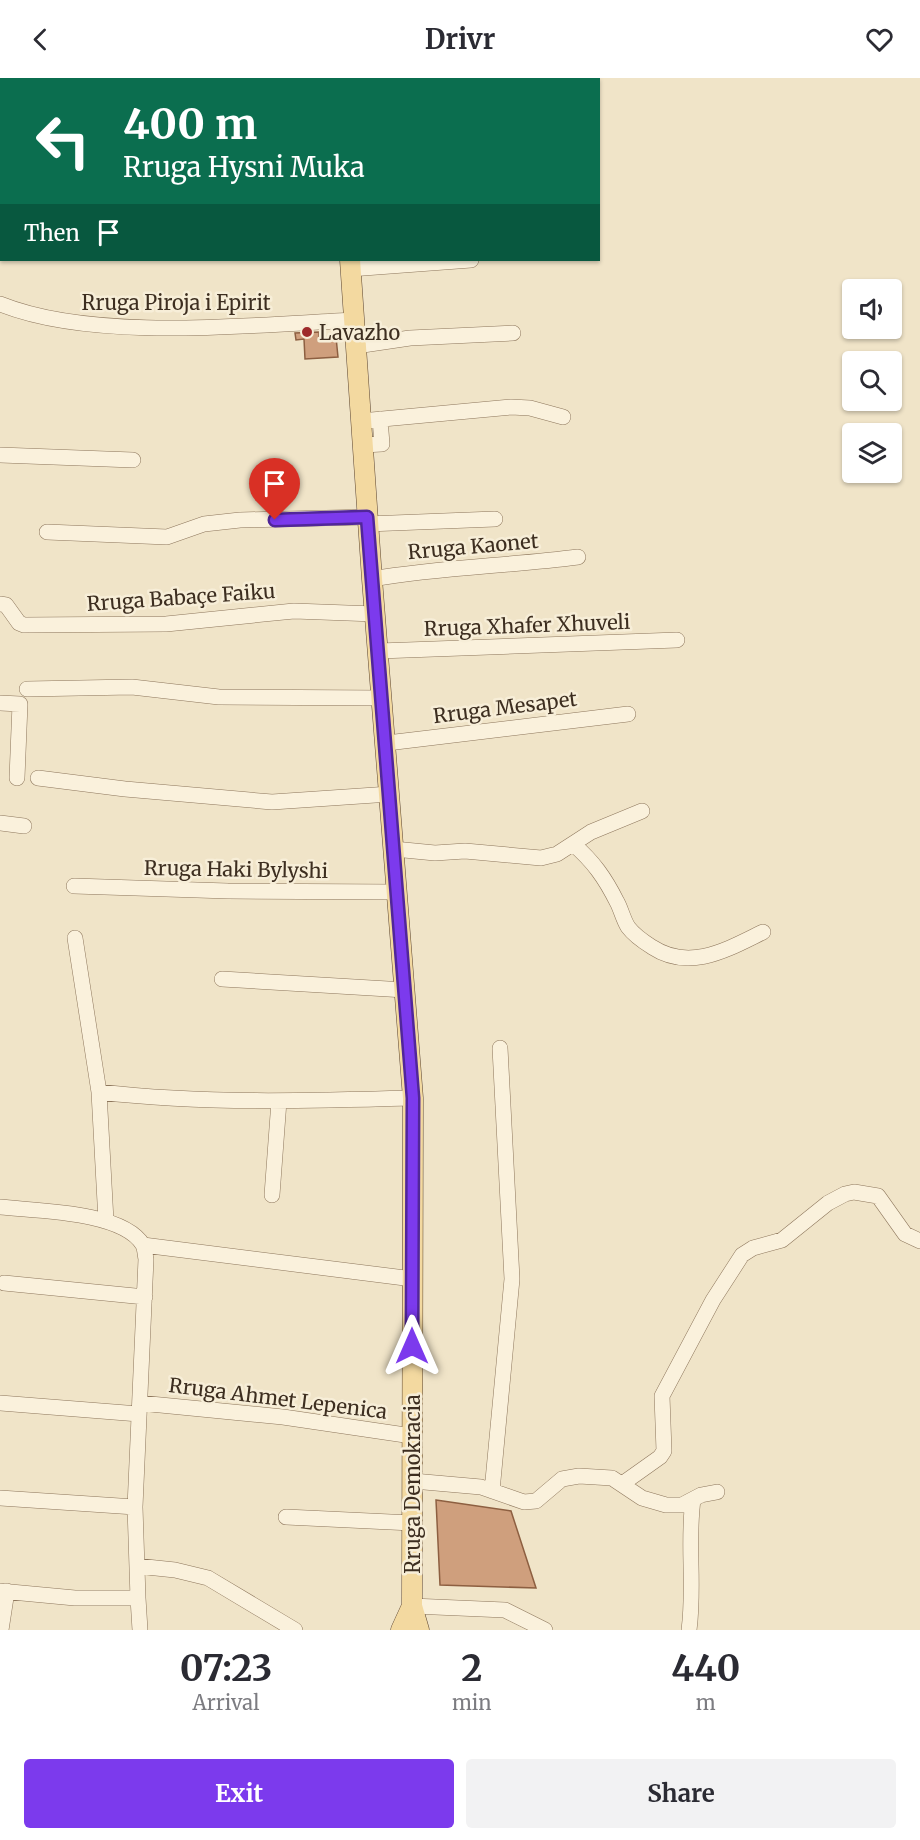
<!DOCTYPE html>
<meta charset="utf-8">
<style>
body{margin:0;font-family:Merriweather,serif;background:#f2f2f3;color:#2b2b33;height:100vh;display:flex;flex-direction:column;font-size:22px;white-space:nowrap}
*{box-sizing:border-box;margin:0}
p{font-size:20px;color:#7c7c81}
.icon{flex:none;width:33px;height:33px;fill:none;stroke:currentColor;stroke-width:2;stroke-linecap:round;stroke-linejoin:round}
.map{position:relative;height:1552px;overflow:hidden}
.sheet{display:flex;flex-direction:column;background:#fff;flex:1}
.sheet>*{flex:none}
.banner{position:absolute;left:0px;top:0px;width:600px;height:183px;box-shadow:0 2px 4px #0004;background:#0b6e4f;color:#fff;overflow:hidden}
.tools{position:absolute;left:842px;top:201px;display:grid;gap:12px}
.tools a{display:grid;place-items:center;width:60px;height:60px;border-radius:6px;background:#fff;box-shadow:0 2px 4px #0004;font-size:30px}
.pin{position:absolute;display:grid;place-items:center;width:51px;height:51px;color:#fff;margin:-62px -26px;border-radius:50% 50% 50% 0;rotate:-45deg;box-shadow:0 0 6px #0007}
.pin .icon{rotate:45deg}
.me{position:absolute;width:66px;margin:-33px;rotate:0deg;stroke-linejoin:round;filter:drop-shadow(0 0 4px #0008)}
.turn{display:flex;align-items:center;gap:21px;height:126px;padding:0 24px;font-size:27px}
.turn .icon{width:78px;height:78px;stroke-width:2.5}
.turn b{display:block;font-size:42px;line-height:51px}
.then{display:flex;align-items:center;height:57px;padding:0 24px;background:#0003;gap:12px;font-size:22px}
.eta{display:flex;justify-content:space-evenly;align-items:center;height:102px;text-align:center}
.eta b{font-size:36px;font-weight:700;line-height:42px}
.cta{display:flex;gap:12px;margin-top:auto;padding:12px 24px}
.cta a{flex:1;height:69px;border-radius:6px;background:#7c3aed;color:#fff;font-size:24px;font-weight:700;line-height:69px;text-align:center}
.cta a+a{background:#f2f2f3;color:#2b2b33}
header{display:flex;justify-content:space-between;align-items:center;height:78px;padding:0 24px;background:#fff;font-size:27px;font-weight:700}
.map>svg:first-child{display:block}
</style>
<header><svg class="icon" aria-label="back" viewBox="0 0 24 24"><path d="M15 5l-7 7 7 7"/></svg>Drivr<svg class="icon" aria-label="heart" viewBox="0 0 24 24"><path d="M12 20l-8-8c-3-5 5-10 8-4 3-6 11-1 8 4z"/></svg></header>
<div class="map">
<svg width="920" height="1552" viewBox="0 0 920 1552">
<rect width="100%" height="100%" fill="#f0e4c8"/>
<path fill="#cf9f7d" stroke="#8d5f41" stroke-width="1.5" d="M319,254V260L336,259L338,279L305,281L304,261L296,262L295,255Z
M436,1422L511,1433L536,1510L440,1507Z"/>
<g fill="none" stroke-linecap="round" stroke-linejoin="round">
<defs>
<path id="minor" d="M350,191L471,182
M0,226C94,264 252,247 354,242
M356,268L410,260L513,255
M361,343L511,329L530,330L563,339
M363,367L382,366L380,341
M0,377L133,382
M367,446L495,441
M47,454L167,459L204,446L240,442L367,439
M372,501C440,489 509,488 578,479
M0,526L6,527L19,545L24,547L166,546L294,533L375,536
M379,573L677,562
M27,611L132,609L219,619L383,620
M0,625L20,626L17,700
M387,665L628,636
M38,700L125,711L272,724L390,716
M0,745L24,748
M573,766C593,783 605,800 617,824C621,831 623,841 628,849C634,857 644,864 652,869C690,894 728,871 763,854
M394,771L435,775L465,773L541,780L557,776L591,754L642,733
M74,808L228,813L397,814
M75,860L99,1014L106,1143
M222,901L405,912
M99,1014C204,1026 308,1023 413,1020
M272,1117L279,1023
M0,1129C35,1133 123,1133 143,1167C145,1171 145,1177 146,1181L135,1429L138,1520H75L0,1513
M143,1167L413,1201
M4,1205L145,1219
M0,1325L139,1336
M140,1325L283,1339L412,1358
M413,1403L481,1409L524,1424L536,1423L562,1401L579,1398L612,1400L642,1420L666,1427H682L701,1417L717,1414
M622,1406L660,1379L664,1373L662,1318L713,1222L742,1177L753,1170L782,1162L828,1125L845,1116L854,1114L878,1118L905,1156L920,1163
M492,1413L512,1201L500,970
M0,1420L135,1429
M286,1439L412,1445
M137,1488L175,1492L208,1500L295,1552
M138,1520L140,1552
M412,1528L505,1532L545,1552
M1,1552L7,1513
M689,1552C695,1508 687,1465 693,1422"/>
<path id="major" d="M321,0V2
M350,182L372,501L413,1020L412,1528L419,1552
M401,1552L412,1528"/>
</defs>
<use href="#minor" stroke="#8d765c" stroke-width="16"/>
<use href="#major" stroke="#5b4430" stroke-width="21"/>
<use href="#minor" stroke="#faf1dc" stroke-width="15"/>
<use href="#major" stroke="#f3d9a0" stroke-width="20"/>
</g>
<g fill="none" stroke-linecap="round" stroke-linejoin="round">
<defs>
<path id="route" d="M275,442L367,439L413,1020L412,1268"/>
</defs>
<use href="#route" stroke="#51269a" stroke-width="15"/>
<use href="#route" stroke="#7c3aed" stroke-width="10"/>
</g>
<circle fill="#9e2a2b" stroke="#f7eed8" stroke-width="2" cx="307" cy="254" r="6"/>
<g text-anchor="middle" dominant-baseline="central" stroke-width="5" stroke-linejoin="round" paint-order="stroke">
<g font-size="20" fill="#3d2e20" stroke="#f7eed8">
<text x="176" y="224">Rruga Piroja i Epirit</text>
<text transform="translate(473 468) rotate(-5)">Rruga Kaonet</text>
<text transform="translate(181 519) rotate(-4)">Rruga Babaçe Faiku</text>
<text transform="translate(527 547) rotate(-2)">Rruga Xhafer Xhuveli</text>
<text transform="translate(505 629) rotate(-7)">Rruga Mesapet</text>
<text transform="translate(236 791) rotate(1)">Rruga Haki Bylyshi</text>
<text transform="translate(278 1320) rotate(7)">Rruga Ahmet Lepenica</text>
<text transform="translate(412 1406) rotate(-90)">Rruga Demokracia</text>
</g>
<g font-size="20" fill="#3d2e20" stroke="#f7eed8" text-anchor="start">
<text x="319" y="254">Lavazho</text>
</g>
</g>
</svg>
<div class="tools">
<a><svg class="icon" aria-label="sound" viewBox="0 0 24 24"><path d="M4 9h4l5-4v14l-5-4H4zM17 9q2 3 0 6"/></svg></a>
<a><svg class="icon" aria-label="search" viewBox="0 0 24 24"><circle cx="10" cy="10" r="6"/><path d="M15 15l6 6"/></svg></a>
<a><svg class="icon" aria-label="layers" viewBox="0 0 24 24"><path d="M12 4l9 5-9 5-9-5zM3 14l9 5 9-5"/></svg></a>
</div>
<div class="pin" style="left:275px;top:442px;background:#d93025"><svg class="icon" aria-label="arrive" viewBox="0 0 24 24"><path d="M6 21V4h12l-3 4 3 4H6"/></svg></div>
<svg class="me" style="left:412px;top:1268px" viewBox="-20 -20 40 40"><path d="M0-17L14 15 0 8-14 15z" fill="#7c3aed" stroke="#fff" stroke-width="4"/></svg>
<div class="banner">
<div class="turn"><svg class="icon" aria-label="left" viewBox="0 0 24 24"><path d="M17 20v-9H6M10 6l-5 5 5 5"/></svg><div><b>400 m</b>Rruga Hysni Muka</div></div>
<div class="then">Then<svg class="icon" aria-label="arrive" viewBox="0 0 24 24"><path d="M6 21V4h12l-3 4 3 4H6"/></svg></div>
</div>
</div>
<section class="sheet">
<div class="eta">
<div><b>07:23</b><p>Arrival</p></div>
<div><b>2</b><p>min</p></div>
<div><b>440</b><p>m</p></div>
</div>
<div class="cta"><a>Exit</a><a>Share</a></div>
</section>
